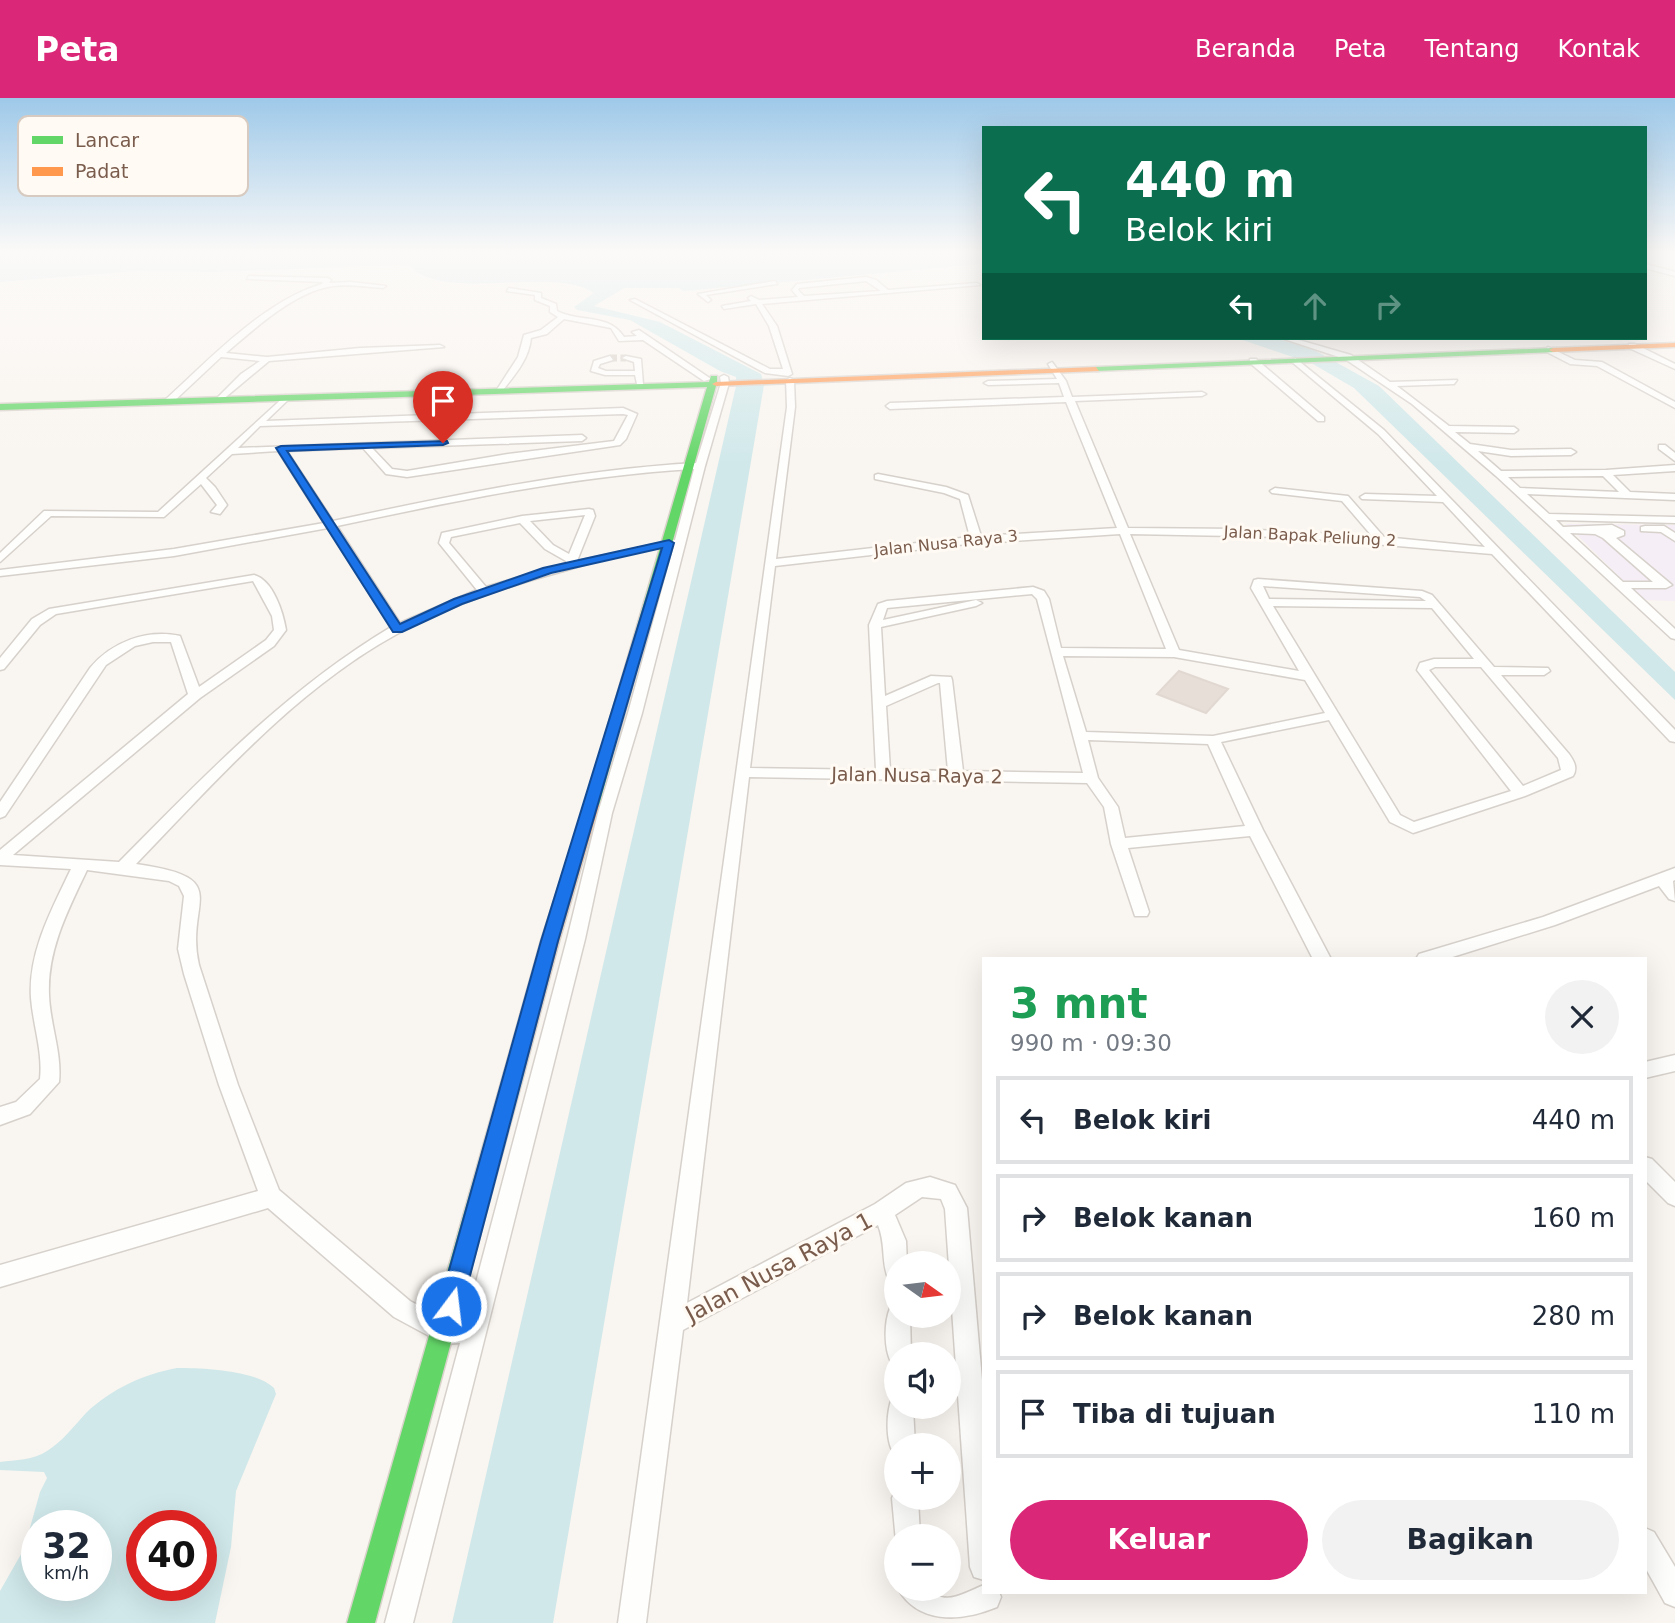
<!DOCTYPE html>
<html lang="id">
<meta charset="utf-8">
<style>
body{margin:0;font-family:"DejaVu Sans",sans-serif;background:#f2f2f3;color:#1f2937;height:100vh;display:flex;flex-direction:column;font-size:26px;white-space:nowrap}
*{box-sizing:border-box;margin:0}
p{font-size:23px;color:#747a83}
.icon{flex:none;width:38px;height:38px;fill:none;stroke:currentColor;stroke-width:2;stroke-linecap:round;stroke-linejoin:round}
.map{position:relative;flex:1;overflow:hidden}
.details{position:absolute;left:982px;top:859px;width:665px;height:637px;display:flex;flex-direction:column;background:#fff;border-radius:0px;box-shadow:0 7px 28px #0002}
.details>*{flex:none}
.guide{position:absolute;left:982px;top:28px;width:665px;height:214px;border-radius:0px;box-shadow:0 7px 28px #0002;background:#0b6e4f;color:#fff;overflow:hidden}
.needle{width:46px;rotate:104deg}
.controls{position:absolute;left:884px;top:1153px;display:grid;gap:14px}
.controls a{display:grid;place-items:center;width:77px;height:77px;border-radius:50%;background:#fff;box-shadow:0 7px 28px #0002;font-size:35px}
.speed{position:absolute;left:21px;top:1412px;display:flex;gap:14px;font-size:35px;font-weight:700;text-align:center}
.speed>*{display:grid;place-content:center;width:91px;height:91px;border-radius:50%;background:#fff;box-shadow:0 7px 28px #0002;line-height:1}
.speed small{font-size:18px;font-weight:400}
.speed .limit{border:10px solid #d22;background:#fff;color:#111}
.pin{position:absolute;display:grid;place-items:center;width:60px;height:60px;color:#fff;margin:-72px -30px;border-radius:50% 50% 50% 0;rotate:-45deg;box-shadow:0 0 7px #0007}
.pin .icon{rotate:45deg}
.me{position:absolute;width:77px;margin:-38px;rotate:15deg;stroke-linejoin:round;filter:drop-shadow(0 0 5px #0008)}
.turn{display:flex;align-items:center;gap:24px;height:147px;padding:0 28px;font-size:32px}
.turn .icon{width:91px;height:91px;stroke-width:2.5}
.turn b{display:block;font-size:49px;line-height:60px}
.lanes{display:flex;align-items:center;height:66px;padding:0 28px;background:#0003;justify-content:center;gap:35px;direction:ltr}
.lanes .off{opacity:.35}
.round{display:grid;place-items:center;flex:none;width:74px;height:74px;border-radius:37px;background:#f2f2f3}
.summary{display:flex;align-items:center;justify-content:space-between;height:119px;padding:0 28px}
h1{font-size:42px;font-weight:700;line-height:52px;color:#1e9e55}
.primary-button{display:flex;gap:14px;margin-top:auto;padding:14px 28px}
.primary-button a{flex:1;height:80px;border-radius:42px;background:#db2777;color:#fff;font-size:28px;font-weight:700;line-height:80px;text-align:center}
.primary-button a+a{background:#f2f2f3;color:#1f2937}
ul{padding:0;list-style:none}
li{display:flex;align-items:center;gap:21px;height:88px;margin:0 14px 10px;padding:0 14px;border:4px solid #e0e1e3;border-radius:0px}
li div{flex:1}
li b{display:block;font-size:26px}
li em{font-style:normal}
header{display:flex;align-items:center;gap:42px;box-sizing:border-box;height:98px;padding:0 35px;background:#db2777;color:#fff}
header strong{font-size:33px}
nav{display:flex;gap:38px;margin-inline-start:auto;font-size:24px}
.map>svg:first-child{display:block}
</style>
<header>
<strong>Peta</strong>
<nav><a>Beranda</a><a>Peta</a><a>Tentang</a><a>Kontak</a></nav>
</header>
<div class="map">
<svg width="1675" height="1525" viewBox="0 0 1675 1525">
<rect width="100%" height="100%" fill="#f9f5f0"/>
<path fill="#f6eef6" d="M1566,426L1675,427V503L1643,502Z"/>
<path fill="#d0e8ea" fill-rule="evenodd" d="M0,154H983V166L683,193L679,190H624L594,208L660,224L761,276L764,287L553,1525H452L736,288V279L720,273L630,222L577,212L574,209L594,195C556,167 443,205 410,168L397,167L215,174L138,173L0,184Z
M1237,240H1275L1314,252L1379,288L1675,574V602L1354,290L1313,266Z
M177,1270C203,1270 255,1272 274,1290L276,1296L236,1393L231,1449L215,1525H0V1493L24,1451L40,1394L47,1380L44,1374L0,1372V1364C15,1362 34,1362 47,1353C62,1344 74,1328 86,1315C111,1291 144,1276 177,1270ZM96,1428V1488H37V1428ZM142,1428H201V1488H142Z"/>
<path fill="#e6ded7" stroke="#e2d8d2" stroke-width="2" d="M1179,573L1228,591L1206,615L1157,596Z"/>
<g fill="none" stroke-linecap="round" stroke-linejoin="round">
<path stroke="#d9cfc7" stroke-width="7" stroke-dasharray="7 3.5" stroke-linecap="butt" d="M610,260H626"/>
<defs>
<path id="street" d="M1645,166L1675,174V178L1645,170Z
M249,178L328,180L331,182L329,185L351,184L386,188L383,190C365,189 345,185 328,189C292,196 253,232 226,255L267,259L360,250L440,247L444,249L269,263L221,303H218V299L241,276L260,263L221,259L172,305H166V301C210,261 264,203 322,186L323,184L247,181Z
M866,179L876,182L888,192L977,185L980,187L762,206L777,228L792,276L788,278L765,275L630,202L635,201L770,271H783L769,228L756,206L724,211L722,208L751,203L748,200L751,198L759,202L798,199L792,192L797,186ZM866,183L881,193L804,198L798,192L799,190Z
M775,183L777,186L706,197L711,202L708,204L698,196Z
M509,190L541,195V200L556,206L557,213C580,225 609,215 624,239L637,238L632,234L639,232L711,281L704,283L643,242L619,243L611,230L564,221L547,236L531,240C529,261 515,277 502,293H496L518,259L524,237L541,232L558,219L550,214V208L535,202V197L507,193Z
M1281,240H1292L1351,257L1390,284L1457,282L1454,286L1397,288L1449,328L1514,329L1518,332L1514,335L1455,334L1470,346L1511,352L1571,351L1576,354L1571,357L1511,358L1478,353L1501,373L1606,372L1675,367V373L1613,377L1630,394L1675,396V402L1527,396L1549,416L1675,419V425L1556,422L1563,429L1612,427L1624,433V437L1616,440L1672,487L1666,490H1631L1675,531V541L1671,540L1496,378L1412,306L1345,261ZM1603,378L1619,394L1520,390L1508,379ZM1570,435L1595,436L1603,440L1653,484H1623Z
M1629,246H1635L1675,266V271L1629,250Z
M1548,249L1575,262L1602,264L1675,304V310L1597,268L1570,266L1545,253Z
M610,258L613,262L600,266L598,270L606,273H635L634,264L622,260L626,258L641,261L643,286H637L635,277H605L591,273L594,263Z
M1295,260L1384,332L1675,632V644L1670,643L1492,456L1291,439L1130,436L1179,552L1299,573L1251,490L1254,482L1258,481L1422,493L1432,497L1494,569L1548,570L1550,573L1544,577H1501L1569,656C1574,663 1578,670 1573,678L1525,698L1413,735L1390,724L1329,622L1221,644L1263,732L1331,861H1313L1250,738L1128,750L1149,814L1147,818H1135L1111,746L1104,709L1087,685L749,679L687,1205L875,1106L906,1085L930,1079L955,1087L967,1110L984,1305V1482L974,1479L970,1469L945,1111L941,1101L922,1099L895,1117L906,1143L907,1166H896V1183L888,1180C881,1163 886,1147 878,1127L683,1232L646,1525H618L787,309L786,282L790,280L794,282L795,309L776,461L970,439L960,401L944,395L875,381V377L878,376L946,389L968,397L981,438L1117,430L1066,304L890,311L886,308L890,305L1064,299L1059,285L988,287L984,285L988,283L1057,281L1048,266L1052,264L1066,283L1072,299L1202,294L1206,296L1202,298L1075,303L1128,430L1240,431L1372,438L1342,403L1272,395L1270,393L1275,390L1348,398L1384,439L1485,449L1443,404L1362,401L1360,399L1365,396L1437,398L1378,336L1292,264ZM1120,436L1166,551L1061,550L1049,501L1044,493L1033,489L887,503L878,506L869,527L876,672L750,670L775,468L967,446ZM1263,488L1420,499L1426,503L1269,501ZM1032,496L1037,501L1083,675L963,673L952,582L951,579L931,578L885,598L881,529L976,508L982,505L976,502L883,522L887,510ZM1273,508L1432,510L1474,561H1434L1420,565L1417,572L1511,693L1414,724L1400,717ZM1063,558L1174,559L1305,582L1325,615L1213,638L1086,634ZM1435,569H1481L1558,660L1561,672L1523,688L1429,572ZM938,585H940L948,673L890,672L886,608ZM1088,642L1208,646L1245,728L1125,740L1118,709L1098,680Z
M1250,261H1256L1324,319V323H1318L1250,265Z
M724,277L728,279L729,285L705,368L642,615L612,715L585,841L413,1525H385L460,1245L444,1246L394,1219L268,1110L0,1189V1167L258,1093L219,987L184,876L178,851L184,798L179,788L169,783L87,772C68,812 47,852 49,897C50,927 62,954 59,984L30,1016L0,1027V1009L16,1004L40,981C43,953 33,927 31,900C28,854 52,811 71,771L0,767V752L188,596L171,544H153L135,548L106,567L5,718L0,720V704L90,570C112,544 146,531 180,538L199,589L266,542L274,532L272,518L253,483L56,516L40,527L4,571L0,572V560L32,521L49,511L254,477C273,482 283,514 286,532L274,548L200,600L13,757L119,764C204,678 286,592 391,529L328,430L174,458L0,478V472L174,451L324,425L278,353L232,356L206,380L215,389L227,407L220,416L211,414L217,407L201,386L164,419L51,418L0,464V455L44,413L158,414L286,297L290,299L289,301L266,323L623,310L637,316L626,341L620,347L407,379L386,376L363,350L287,353L333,423C454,397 573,372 696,365L721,285L720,279ZM623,316L628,317L614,343L508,356L407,373L392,371L372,350L582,343L586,340L582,337L238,350L260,328ZM694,371L675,442L577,463L595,418L593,412L589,411L522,418L442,435L439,445L477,492L400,525L337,428C455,403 573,378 694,371ZM585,417L569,456L553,447L530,423ZM520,425L545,451L566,463V465L486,489L449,445L451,439ZM674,448L628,615L598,715L567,841L466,1222H446L410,1203L279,1092L238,987L199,867C184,803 237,780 136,766C216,683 295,592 397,536C448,508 504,489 560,474C591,465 643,449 674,448Z
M1659,347H1665L1675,355V363L1659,351Z
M1645,428H1664L1675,435V443L1661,434L1641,433V429Z
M1675,770V782L1673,783L1675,803L1669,801L1659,788L1555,827L1446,861H1416L1419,856L1543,819Z
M1675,957V973L1645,980V964Z
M1645,1059L1652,1061L1675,1084V1108L1668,1105L1645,1082Z
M896,1207V1218H910L911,1256H896V1267L891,1264C884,1250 884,1225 890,1210Z
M896,1299V1309H913L915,1348H896V1358C885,1347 886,1315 892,1300Z
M896,1391V1400H918L920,1438H896V1444L892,1400Z
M1645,1430L1654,1434L1675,1469V1509L1665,1505L1645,1469Z
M984,1487V1494H999L1001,1499L997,1509C958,1525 918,1525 898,1491H928C945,1509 964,1495 984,1487Z"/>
<path id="fast" d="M1553,250L1556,254L1096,273L1092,271L1096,269Z
M711,278H717V284L720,286L716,288L599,707L592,712L585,707L707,289L0,312V306L709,284Z
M514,967L521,969L524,975L375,1525H347L504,975L507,969Z"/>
<path id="slow" d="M1675,245V249L1553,254L1549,252L1553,250Z
M1096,269L1099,273L716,288L712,286L716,284Z
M592,702L599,707L559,843L524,975L521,981L514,983L507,981L504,975L541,843L585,707Z"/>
</defs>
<use href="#street" stroke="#d7d1cb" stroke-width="3"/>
<use href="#fast" stroke="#d9d2cb" stroke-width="3"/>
<use href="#slow" stroke="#d9d2cb" stroke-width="3"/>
<use href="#street" fill="#fefefd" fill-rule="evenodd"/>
<use href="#fast" fill="#63d668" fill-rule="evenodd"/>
<use href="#slow" fill="#ff974d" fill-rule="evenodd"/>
</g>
<linearGradient id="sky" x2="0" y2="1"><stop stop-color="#9ec9e9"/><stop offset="0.42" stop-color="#fcfaf8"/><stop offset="1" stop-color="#fcfaf8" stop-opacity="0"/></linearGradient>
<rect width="1675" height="368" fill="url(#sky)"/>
<path fill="#1a73e8" stroke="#114b97" stroke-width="2" d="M447,343L448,345L443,347L287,353L400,526L454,501L543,470L669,442L674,445L558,843L462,1208L459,1216L451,1220L442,1216L439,1208L541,843L662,450L551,475L462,506L402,534H393L276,350L281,348Z"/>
<g text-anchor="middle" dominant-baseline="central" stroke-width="6" stroke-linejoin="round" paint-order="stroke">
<g font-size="16" fill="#7a5c4d" stroke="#fffaf3">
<text transform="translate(1310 438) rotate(3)">Jalan Bapak Peliung 2</text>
<text transform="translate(946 445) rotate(-6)">Jalan Nusa Raya 3</text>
</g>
<g font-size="19" fill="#7a5c4d" stroke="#fffaf3">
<text transform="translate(917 677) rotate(1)">Jalan Nusa Raya 2</text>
</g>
<g font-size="23" fill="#7a5c4d" stroke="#fffaf3">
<text transform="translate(779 1169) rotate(-28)">Jalan Nusa Raya 1</text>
</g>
</g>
<rect x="18" y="18" width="230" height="80" rx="10" fill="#fffaf3" stroke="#d7cbc1" stroke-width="2"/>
<rect x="32" y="38" width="31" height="8" fill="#63d668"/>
<rect x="32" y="69" width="31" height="9" fill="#ff974d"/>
<g font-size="19" fill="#7a5c4d">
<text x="75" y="49">Lancar</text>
<text x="75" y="80">Padat</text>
</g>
</svg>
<div class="controls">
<a><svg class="needle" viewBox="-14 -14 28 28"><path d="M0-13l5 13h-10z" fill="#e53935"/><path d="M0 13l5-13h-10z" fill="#747a83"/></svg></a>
<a><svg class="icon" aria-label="sound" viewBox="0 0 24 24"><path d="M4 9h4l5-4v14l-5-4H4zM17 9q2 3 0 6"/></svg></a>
<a>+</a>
<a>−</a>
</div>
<div class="speed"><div>32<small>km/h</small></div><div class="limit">40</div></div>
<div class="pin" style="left:443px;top:345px;background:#d93025"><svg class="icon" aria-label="arrive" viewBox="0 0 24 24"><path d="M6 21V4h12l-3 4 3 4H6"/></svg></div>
<svg class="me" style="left:451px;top:1208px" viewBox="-20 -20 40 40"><circle r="17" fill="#1a73e8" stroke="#fff" stroke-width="3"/><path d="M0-11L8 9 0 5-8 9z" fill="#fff"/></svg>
<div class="guide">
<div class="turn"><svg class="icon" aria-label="left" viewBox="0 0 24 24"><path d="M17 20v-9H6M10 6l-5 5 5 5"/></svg><div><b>440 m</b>Belok kiri</div></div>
<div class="lanes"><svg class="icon" aria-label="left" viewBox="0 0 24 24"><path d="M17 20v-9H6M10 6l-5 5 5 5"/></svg><svg class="icon off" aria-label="ahead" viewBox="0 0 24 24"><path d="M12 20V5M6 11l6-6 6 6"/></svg><svg class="icon off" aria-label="right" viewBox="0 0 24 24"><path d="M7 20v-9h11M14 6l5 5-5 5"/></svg></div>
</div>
<section class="details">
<div class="summary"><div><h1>3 mnt</h1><p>990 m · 09:30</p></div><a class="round"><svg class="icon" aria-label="close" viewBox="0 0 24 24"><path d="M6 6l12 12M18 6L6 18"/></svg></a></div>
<ul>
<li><svg class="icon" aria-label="left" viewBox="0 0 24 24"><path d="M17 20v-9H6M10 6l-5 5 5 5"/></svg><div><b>Belok kiri</b></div><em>440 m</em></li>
<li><svg class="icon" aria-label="right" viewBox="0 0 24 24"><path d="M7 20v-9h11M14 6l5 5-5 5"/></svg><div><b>Belok kanan</b></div><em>160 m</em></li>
<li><svg class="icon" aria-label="right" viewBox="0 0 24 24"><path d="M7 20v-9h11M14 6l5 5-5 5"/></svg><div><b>Belok kanan</b></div><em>280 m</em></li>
<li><svg class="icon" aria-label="arrive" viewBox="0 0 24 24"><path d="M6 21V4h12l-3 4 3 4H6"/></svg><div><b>Tiba di tujuan</b></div><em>110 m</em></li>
</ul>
<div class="primary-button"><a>Keluar</a><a>Bagikan</a></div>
</section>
</div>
